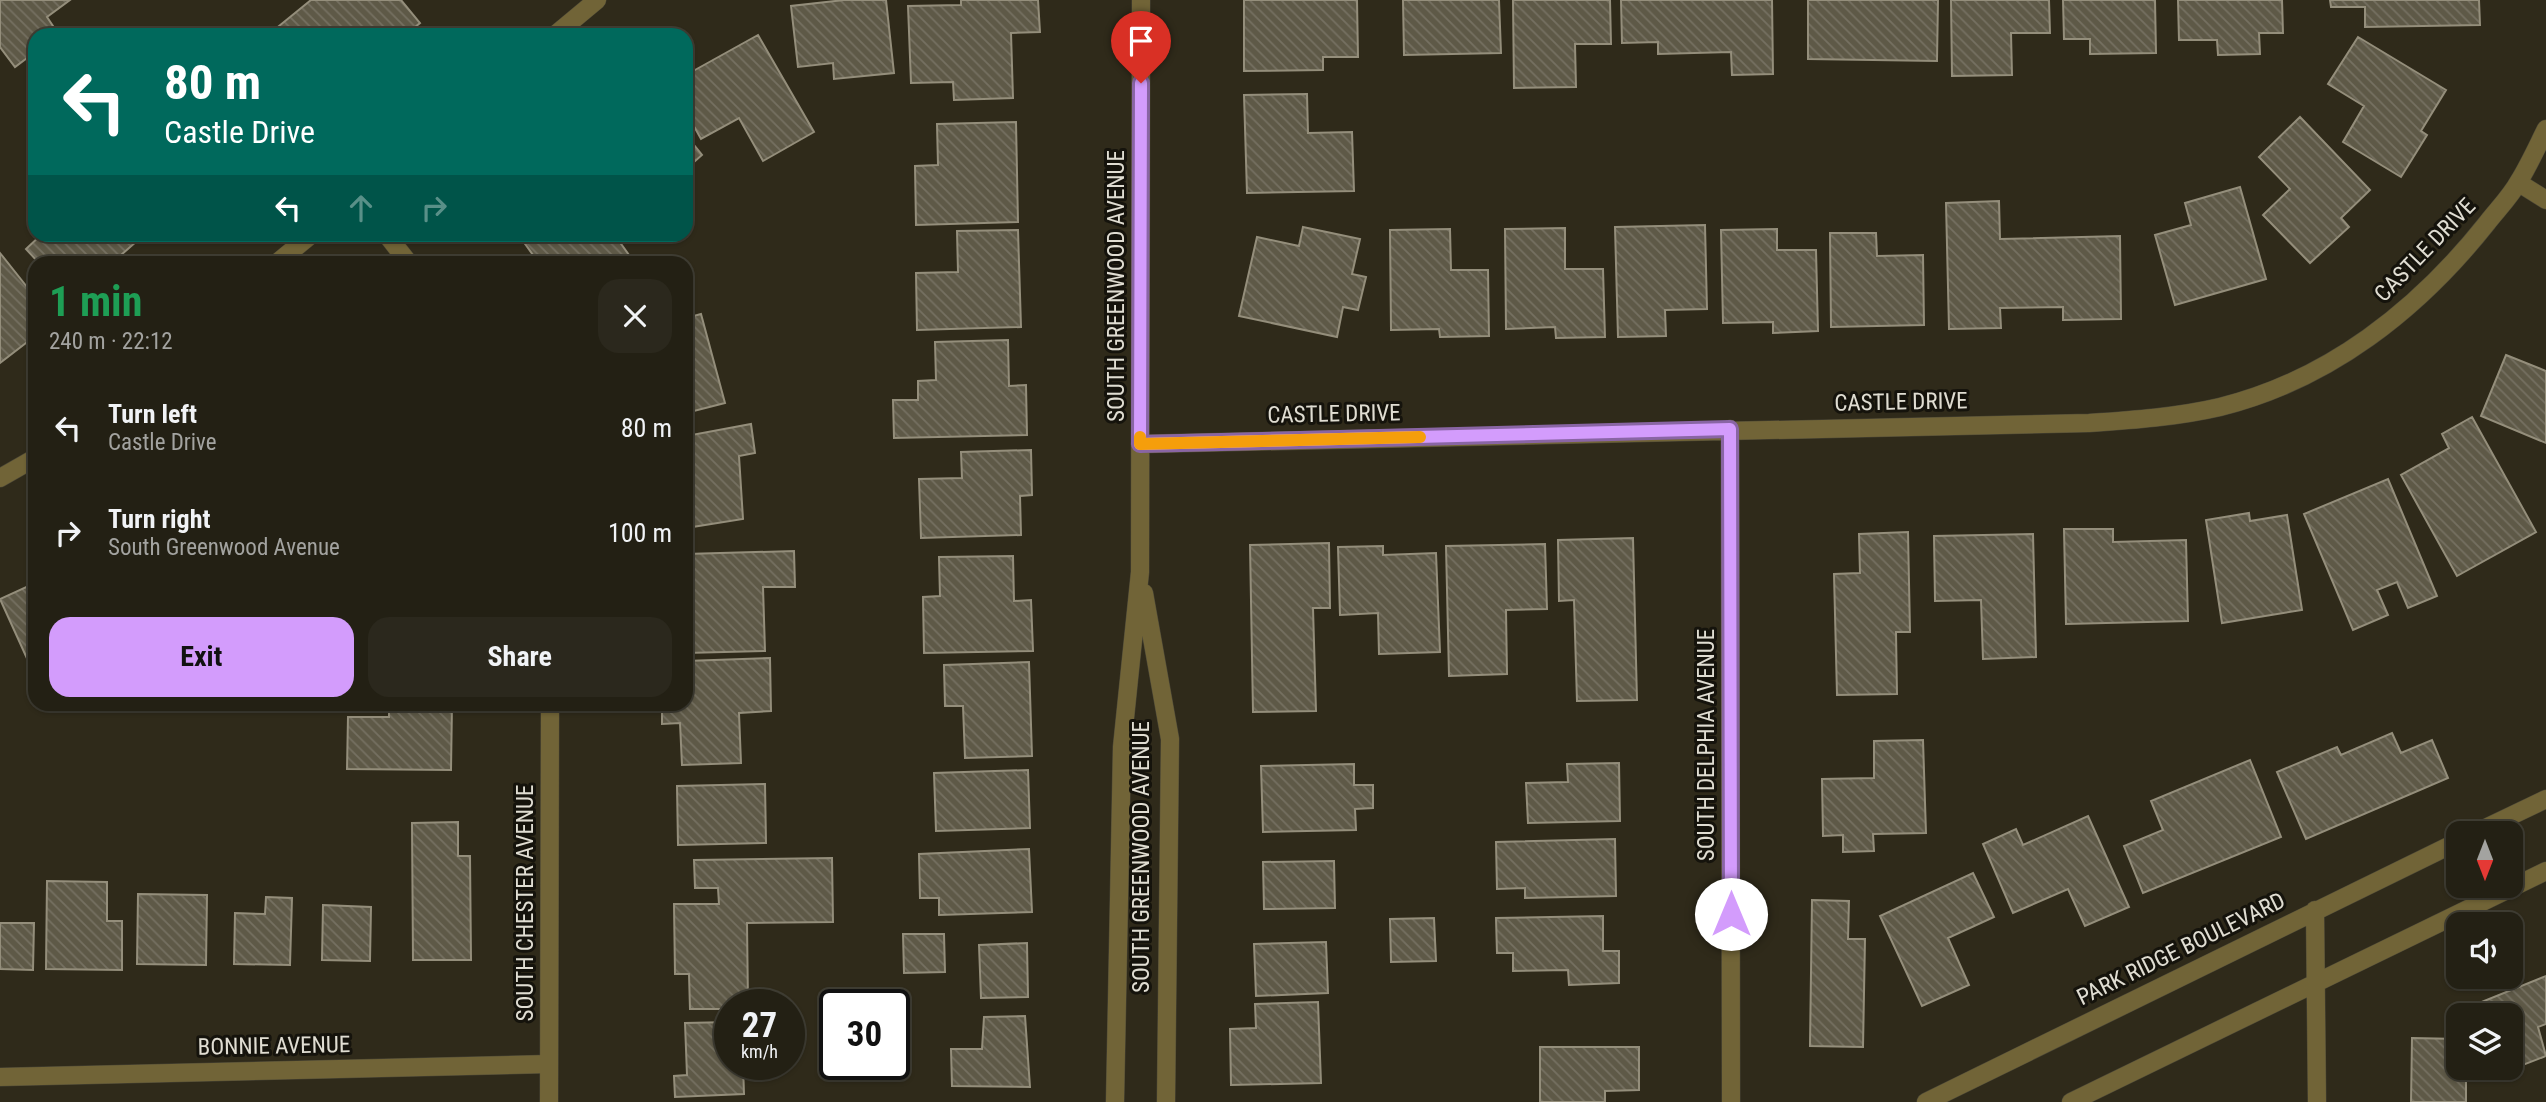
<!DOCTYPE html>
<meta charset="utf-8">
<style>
body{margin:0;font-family:"Roboto Condensed",sans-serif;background:#2b281d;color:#f1f3f6;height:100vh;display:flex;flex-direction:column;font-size:26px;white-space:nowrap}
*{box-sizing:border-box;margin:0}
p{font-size:23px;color:#a3a3a0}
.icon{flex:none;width:38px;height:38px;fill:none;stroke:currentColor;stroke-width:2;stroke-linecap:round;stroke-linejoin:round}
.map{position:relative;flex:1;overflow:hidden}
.sheet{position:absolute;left:28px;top:256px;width:665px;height:455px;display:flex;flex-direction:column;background:#232014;border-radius:21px;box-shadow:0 2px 5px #0004,0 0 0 2px #403e34}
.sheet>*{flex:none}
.banner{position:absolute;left:28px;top:28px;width:665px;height:214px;border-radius:21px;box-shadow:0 2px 5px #0004,0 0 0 2px #403e34;background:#00695c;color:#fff;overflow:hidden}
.needle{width:46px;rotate:180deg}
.controls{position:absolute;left:2446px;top:821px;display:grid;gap:14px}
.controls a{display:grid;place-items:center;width:77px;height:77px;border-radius:14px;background:#232014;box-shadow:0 2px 5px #0004,0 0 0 2px #403e34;font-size:35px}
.speed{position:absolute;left:714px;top:989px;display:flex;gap:14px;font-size:35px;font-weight:700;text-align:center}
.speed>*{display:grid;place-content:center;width:91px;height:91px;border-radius:50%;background:#232014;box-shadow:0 2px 5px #0004,0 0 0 2px #403e34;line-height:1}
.speed small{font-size:18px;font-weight:400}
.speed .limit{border:4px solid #111;border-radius:10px;background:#fff;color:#111}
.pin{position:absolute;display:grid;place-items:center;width:60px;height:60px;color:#fff;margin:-72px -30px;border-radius:50% 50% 50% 0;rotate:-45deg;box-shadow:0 0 7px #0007}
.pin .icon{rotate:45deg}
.me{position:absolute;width:77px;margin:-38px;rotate:0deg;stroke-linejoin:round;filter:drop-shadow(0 0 5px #0008)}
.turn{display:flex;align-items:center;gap:24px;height:147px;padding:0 21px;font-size:32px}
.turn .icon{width:91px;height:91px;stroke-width:2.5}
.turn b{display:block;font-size:49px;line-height:60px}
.lanes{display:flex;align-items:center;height:66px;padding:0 21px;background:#0003;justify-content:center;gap:35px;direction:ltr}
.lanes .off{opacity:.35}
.round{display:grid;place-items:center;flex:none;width:74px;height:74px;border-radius:21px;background:#2b281d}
.summary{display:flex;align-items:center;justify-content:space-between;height:119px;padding:0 21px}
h1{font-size:42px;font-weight:700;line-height:52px;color:#1e9e55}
.cta{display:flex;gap:14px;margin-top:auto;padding:14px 21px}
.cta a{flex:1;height:80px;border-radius:21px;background:#d39cfc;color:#111;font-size:28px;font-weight:700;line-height:80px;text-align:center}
.cta a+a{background:#2b281d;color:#f1f3f6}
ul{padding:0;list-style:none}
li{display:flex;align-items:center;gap:21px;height:105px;padding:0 21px}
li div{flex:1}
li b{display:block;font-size:26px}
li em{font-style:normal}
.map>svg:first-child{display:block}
</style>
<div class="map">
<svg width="2546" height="1102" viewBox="0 0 2546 1102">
<defs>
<pattern id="building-back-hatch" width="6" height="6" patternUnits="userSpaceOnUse" patternTransform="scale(1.75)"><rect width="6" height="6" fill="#5e5947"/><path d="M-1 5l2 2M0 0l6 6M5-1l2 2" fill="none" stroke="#757061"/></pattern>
</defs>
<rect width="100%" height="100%" fill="#2f2a1a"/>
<path fill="url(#building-back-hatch)" stroke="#948e7b" stroke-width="2" d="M0,0H70L47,17L59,35H35V52L15,67L0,47Z
M311,0H401L420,23L405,35H268Z
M844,0H886L894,73L834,79L833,63L798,67L791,6Z
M961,0H1038L1040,32L1011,33L1013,98L954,100L953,82L911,83L908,6L961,5Z
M1244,0H1357L1358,57H1323V70L1244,71Z
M1403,0H1499L1501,53L1404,55Z
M1513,0H1610L1611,44H1575L1576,87L1514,88Z
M1621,0H1772L1773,74L1732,75L1731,52L1658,54V42L1622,43Z
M1808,0H1938L1937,61L1808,59Z
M1951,0H2049L2050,33H2011L2012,75L1952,76Z
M2063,0H2155L2156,53L2090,54V39H2064Z
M2178,0H2282L2283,33H2259L2260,54L2218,55L2217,40H2179Z
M2330,0H2479L2480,25L2365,27V7H2331Z
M758,35L814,132L763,161L739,118L701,139L686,112V75Z
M2358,37L2446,90L2421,131L2427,135L2401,177L2343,142L2364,106L2328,84Z
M1307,94L1308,133L1352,132L1354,191L1247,193L1244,95Z
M2300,117L2370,190L2341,218L2349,227L2310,263L2263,215L2290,189L2259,157Z
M1016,122L1018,222L916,225L915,166L938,165L937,124Z
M686,135L702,155L686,169Z
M2240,187L2266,279L2175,305L2155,235L2191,225L2185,203Z
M1999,201L2000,239L2120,236L2121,319L2063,320V307L2000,308L2001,328L1949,329L1946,203Z
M1705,225L1707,309L1665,310L1666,336L1618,337L1615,227Z
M1303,227L1360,239L1352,274L1366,277L1358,310L1343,307L1337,337L1239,316L1257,237L1299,246Z
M1565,228V269H1603L1605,337L1556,338L1555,327L1506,329L1505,229Z
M1450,229L1451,270H1488L1489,336L1440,337L1439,329L1391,330L1390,230Z
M1777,229V250H1816L1818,331L1773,333V322L1723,323L1721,230Z
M1018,230L1021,327L917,330L916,273L958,272L957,231Z
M1830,233H1876L1877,256L1923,255L1924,325L1831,327Z
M42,234H145L113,262H38L26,249Z
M518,234H614L634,262H538Z
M0,253L35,297V336L0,363Z
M701,314L725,403L686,413V318Z
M1008,340L1009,386L1026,385L1027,435L894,438L893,400H918V381L936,380L935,342Z
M2506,355L2546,371V443L2481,416Z
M2472,417L2536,532L2457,576L2401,475L2449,448L2442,434Z
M751,424L755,453L739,456L743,519L686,528V436Z
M1031,450L1032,495L1020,496L1021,535L921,538L919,479L962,478L961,452Z
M2388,479L2437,596L2408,608L2397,582L2377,590L2388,615L2353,630L2304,514Z
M2249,513L2250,521L2287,515L2302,610L2222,623L2206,520Z
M2064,529H2113V542L2186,540L2188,621L2066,624Z
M1908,532L1910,632H1896L1897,694L1837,695L1834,574L1860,573L1859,534Z
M2033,534L2036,657L1983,659L1981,600L1935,601L1934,536Z
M1633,538L1637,700L1577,701L1574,600L1559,601L1558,540Z
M1329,543L1330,608H1313L1316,711L1253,712L1250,545Z
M1545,544L1547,609L1506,610L1507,674L1449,676L1446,546Z
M1383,546V555L1436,553L1440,652L1379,654L1378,613L1340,615L1338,547Z
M794,551L795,587H763L765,651L686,653V554Z
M1013,556L1014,601L1031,600L1033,651L924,653L923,597L940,596L939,557Z
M35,583V660L29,663L0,599Z
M770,658L771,711L739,713L741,763L682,765L680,723L662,724V704H686V661Z
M1029,662L1032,756L965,758L963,706H945L944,665Z
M389,704H452L451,770L347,769L348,717H389Z
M2392,733L2401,753L2432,740L2448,778L2306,839L2277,772L2337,747L2341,755Z
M1923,740L1926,833L1873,834L1874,851L1843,852V835L1823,836L1822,779L1874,778V741Z
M2250,760L2281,837L2143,893L2124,846L2163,830L2151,801Z
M1619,763L1620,821L1528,823L1526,783L1568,782L1567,764Z
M1354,764V785H1373V808L1355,809L1356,830L1263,832L1261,766Z
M1028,770L1030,828L936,831L934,773Z
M765,784L766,843L678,845L677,786Z
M2088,816L2129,907L2085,926L2068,889L2013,913L1983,844L2016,829L2023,845Z
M458,822V856H470L471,960H413L412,823Z
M1615,839L1616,896L1525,898V888L1497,889L1496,842Z
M1029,849L1032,912L939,915V898H920L919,854Z
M832,858L833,922L747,923L748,1004H730V1009H690L689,974H675L674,904H719L718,888H695L694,860Z
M1334,861L1335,908L1264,909L1263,862Z
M1973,873L1994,917L1948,938L1969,985L1922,1006L1880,916Z
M47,881L107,882V921H122V970L46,969Z
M138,894L207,895L206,965L137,964Z
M266,897L292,898L290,965L234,964L235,913L265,914Z
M1812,900L1849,901L1848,939H1865L1863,1047L1810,1046Z
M323,905L371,907L370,961L322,960Z
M1603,916V951H1619V983L1569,985L1568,970L1513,971V953H1497L1496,918Z
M1434,918L1436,961L1391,962L1390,919Z
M0,923H34L33,970L0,969Z
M903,934H944L945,972L904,973Z
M1326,942L1328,993L1256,996L1254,944Z
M1027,943L1028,997L981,998L979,945Z
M2546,976V1024L2538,1027L2546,1056L2502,1073L2499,1068H2511V1015H2478L2474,1005Z
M1318,1002L1321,1083L1231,1085L1230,1029L1256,1028L1255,1004Z
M1025,1016L1030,1087L952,1086L951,1049H982L984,1017Z
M730,1022V1064H743L744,1094L675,1097L674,1076L687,1075L685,1023Z
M2412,1038L2459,1039V1068H2466V1102H2411Z
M1540,1047H1639V1090L1605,1091V1102H1540Z"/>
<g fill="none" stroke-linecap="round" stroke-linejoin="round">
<defs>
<path id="minor" d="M555,35L597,0
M2519,183L2546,200
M386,234L408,262
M278,262L312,234
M1730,429L1731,1102
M1140,444L2089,423C2133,420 2177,417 2220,407C2329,380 2418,310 2487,223C2497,210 2511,196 2519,181C2529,165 2537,147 2546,129
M0,478L35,458
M1144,593L1170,739L1166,1102
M2475,833L2546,799
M2315,910L2317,1102
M0,1077L549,1064
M549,1102L550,704
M1115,1102L1122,747L1140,572L1141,0
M1926,1102L2459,841
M2071,1102L2546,871"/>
</defs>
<use href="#minor" stroke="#4b4737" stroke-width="19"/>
<use href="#minor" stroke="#716437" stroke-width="18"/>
</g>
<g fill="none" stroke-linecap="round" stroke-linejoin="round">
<defs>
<path id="route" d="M1141,83L1140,444L1730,429L1731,914"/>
</defs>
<use href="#route" stroke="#8965a4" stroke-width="18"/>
<use href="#route" stroke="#d39cfc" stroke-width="12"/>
<path stroke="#f59e0b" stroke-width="12" d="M1140,437V444L1420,437"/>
</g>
<g text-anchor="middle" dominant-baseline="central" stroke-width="6" stroke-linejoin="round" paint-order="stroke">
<g font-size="23" fill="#e0ddd2" stroke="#15130c">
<text transform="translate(2425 250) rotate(-46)">CASTLE DRIVE</text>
<text transform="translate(1116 286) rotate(-90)">SOUTH GREENWOOD AVENUE</text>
<text transform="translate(1901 402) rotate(-1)">CASTLE DRIVE</text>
<text transform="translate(1334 414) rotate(-1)">CASTLE DRIVE</text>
<text transform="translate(1706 745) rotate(-90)">SOUTH DELPHIA AVENUE</text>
<text transform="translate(1141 857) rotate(-90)">SOUTH GREENWOOD AVENUE</text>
<text transform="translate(525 903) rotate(-90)">SOUTH CHESTER AVENUE</text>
<text transform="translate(2181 949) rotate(-26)">PARK RIDGE BOULEVARD</text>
<text transform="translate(274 1046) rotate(-1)">BONNIE AVENUE</text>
</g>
</g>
</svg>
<div class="controls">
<a><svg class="needle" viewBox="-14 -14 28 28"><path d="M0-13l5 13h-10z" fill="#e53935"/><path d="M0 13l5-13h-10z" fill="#a3a3a0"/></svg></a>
<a><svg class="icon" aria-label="sound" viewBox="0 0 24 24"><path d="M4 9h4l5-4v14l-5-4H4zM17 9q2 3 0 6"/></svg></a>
<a><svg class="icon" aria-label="layers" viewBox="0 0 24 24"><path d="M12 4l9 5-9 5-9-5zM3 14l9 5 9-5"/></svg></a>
</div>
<div class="speed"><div>27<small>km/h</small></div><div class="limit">30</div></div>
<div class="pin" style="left:1141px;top:83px;background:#d93025"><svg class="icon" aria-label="arrive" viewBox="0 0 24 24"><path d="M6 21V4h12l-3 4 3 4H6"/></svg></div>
<svg class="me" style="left:1731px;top:914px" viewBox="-20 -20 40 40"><circle r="19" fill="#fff"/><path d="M0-13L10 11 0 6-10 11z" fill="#d39cfc"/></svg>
<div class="banner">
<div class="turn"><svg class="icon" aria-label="left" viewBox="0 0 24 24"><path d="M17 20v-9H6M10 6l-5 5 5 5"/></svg><div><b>80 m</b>Castle Drive</div></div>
<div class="lanes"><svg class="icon" aria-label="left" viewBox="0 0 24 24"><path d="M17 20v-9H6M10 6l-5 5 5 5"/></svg><svg class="icon off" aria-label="ahead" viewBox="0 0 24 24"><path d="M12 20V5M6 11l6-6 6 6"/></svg><svg class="icon off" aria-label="right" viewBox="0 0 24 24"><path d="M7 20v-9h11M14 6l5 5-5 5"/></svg></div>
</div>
<section class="sheet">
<div class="summary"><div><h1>1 min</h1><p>240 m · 22:12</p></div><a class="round"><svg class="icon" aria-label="close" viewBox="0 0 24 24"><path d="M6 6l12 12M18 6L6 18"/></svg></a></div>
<ul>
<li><svg class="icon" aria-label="left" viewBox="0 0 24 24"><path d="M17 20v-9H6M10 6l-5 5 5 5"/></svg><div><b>Turn left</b><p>Castle Drive</p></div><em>80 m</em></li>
<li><svg class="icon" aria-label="right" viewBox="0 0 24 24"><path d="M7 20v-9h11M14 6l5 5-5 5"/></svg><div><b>Turn right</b><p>South Greenwood Avenue</p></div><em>100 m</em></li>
</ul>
<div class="cta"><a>Exit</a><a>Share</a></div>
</section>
</div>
